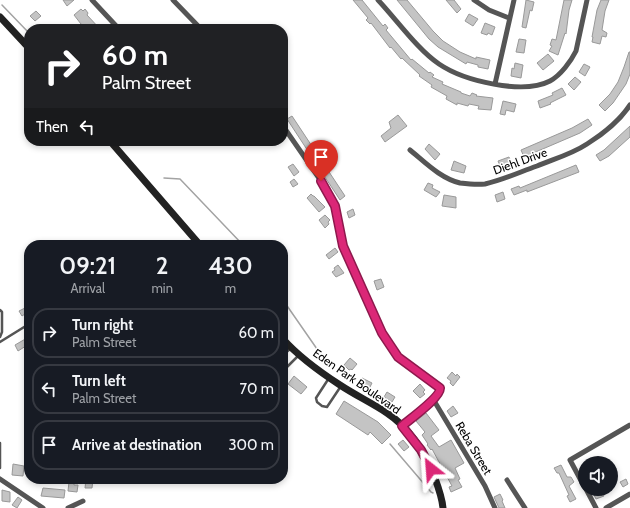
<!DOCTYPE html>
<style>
body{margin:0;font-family:Cabin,sans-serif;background:#20242c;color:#f1f3f6;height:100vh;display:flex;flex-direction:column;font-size:15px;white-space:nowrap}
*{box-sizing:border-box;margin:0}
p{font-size:13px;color:#9ea1a6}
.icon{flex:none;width:22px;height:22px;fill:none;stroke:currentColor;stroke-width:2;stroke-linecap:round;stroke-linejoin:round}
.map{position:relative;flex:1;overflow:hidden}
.details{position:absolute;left:24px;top:240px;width:264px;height:244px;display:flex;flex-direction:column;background:#171b24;border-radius:16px;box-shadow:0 2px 6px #0003}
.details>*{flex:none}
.banner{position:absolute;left:24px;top:24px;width:264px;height:122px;border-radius:16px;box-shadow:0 2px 6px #0003;background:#202124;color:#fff;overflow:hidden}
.buttons{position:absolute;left:578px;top:456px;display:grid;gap:8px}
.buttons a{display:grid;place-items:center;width:40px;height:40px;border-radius:50%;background:#171b24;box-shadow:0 2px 6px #0003;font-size:20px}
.pin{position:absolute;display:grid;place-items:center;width:34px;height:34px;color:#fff;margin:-41px -17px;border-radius:50% 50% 50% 0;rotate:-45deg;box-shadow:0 0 4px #0007}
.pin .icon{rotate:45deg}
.me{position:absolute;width:44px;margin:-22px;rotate:332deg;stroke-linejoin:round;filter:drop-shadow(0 0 3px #0008)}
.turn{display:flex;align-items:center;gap:14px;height:84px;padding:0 12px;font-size:18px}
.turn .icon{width:52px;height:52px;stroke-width:2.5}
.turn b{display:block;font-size:28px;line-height:34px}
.then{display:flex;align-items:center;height:38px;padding:0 12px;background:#0003;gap:8px;font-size:15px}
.eta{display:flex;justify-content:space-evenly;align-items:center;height:68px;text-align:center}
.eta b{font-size:24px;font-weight:600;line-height:28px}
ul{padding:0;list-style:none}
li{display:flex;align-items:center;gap:12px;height:50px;margin:0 8px 6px;padding:0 4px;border:2px solid #363941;border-radius:16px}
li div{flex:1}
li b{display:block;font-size:15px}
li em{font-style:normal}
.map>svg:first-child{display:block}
</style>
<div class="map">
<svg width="630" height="508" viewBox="0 0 630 508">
<rect width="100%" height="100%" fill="#fff"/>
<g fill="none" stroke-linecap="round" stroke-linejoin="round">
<path stroke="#a3a3a3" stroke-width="1.5" d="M2,5L29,33
M164,178L180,179L243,245
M283,300L317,349L319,360
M390,444L431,492L433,493"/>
</g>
<path fill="#c4c4c4" stroke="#999" d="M63,0H74L67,6Z
M353,0H362L383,26L385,24L388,28L386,30L411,60L412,59L429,73L430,72L434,75L432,77L443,82L442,84L461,92V93L470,96L472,93L477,95L476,96L493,98L491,110L478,109L479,106L469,104L468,106L457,103V105L446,99L447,96L431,87L432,85L419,76L420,75L402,58L401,59L391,47L390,48L371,23L370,24L366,20L368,18Z
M397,0H407L433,31L443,41L460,52L476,59V57L490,60L488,69L478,67V65L467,62L466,64L438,47L429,39Z
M446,0H454L461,9L457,13Z
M526,0L534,2L532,11L530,10L526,28L522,27Z
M564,0H572L569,10L566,34L565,33L558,55L549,51L552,46L550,45L552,39L556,40Z
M601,0H609L605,11L602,30L607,33L606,37L602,36L600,44L592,42L593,37H592L597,10Z
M81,9L83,11L85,9L88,13L87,15L100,29H87L81,24L74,15Z
M36,11L41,16L35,21L30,16Z
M469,14L478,19L473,26L465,21Z
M485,23L495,27L492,35L488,33L487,35L481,33Z
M519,39L526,40L524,53L516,52Z
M629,52H630V74L626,84L613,103L605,111L599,105L610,94L618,82L624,67Z
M548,54L554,61L543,70L537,63Z
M515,63L523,65L521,78L511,76L512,68L514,69Z
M584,64L590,67L585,76L579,72Z
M575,77L581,82L574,90L568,84Z
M562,88L566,95L550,103L551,104L540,108L538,101L553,95L552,93Z
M503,101L516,104L514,112L506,110L505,115L500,114Z
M398,115L407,126L385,142L381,136L391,128L389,122Z
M292,116L345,196L340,200L287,119Z
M588,119L592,125L580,133L524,157L521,150L572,128Z
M630,126V137L609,156L600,161L596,155L604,150Z
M429,144L440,154L435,160L425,149Z
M509,157L512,164L501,168L498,161Z
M454,161L466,166L464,173L451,170Z
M293,164L299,172L294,176L288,167Z
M576,165L579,172L527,192V190L514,195L511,189L519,186L520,188Z
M294,179L298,184L293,187L290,182Z
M428,183L433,185L432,188L440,192L436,197L424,190Z
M503,192L505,199L497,202L495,195Z
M311,194L313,196H314L325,207L319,212L307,198Z
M444,195L456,197V208L442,206Z
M353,209L355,215L349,218L347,212Z
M325,215L330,220L328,222L329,224L325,228L319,220Z
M335,248L338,252L329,259L326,255Z
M338,265L344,273L336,277L332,272L335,270L334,268Z
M381,279L384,287L377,290L374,281Z
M25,308L28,312L22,316L19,311Z
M27,338L29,344L18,351L15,345Z
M350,358L357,364L352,370L351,369L349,370L344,365Z
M452,372L456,376L457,374L460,377L453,386L450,383L451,381L447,378Z
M294,376L307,387L301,394L288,384Z
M362,378L372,383L369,389L359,384Z
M420,384L425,390L423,392L425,394L420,398L413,391Z
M387,392L395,397L392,402L384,397Z
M344,401L378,422L391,435L382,444L370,432L368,435L336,414Z
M453,406L458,413L451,417L447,411Z
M426,413L439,430L431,436L439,447L451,440L464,463L455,468L460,479L458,480L462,487L451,492L449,487L452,486L432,449L431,450L427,445L428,444L422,435L425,432L416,421Z
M403,440L409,447L404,451L398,444Z
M13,464L24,466L23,476L12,475Z
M561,465L567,477H571L574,482L569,486L576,499L570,502L567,496L569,495L559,473H557L554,468Z
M86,479H93L92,488H85Z
M626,479L628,484L623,487L620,482Z
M69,482H74V485H78L77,492L68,491Z
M43,488L65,490L64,498L41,496Z
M593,489H601L604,496L596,499L593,493L595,492Z
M2,490L10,492V502L2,501Z
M500,494L503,500L502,501L505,508H499L494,497Z
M18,497L22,500L17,508L12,505Z"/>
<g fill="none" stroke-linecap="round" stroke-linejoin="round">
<path stroke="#555" stroke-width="2.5" d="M0,310L2,312V332L0,337
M0,342L29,324
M283,355L290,349
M283,371L298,356
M329,378L316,398L317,402L322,406L327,407L341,386
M0,443V468"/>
<path stroke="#555" stroke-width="5" d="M92,0L119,29
M173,0L201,29
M378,0C396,19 418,50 439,64C464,81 523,95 550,81C561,75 571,61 576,51L587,0
M474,0L489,10L509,18
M495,84L514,0
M283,126L330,194L335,206L343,246L381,333L398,357L440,388C441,398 410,419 402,426
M410,150C425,162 440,178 460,183C468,184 477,185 485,184C503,180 520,172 537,166C554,159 572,154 587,144C603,134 620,120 630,105
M433,399L485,486L495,508
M0,479L43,508
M507,480L525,508
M585,488L570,460L630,425
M586,489L596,508
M68,508L83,501
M606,508L630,494"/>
<path stroke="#222" stroke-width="7" d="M0,17L29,48
M110,141L200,245
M283,339C299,357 320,372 340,385C355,395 372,403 387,413C408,427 424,450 433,473C437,484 442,496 443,508"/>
</g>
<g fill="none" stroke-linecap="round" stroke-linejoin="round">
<defs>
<path id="route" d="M321,181L335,206L343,246L382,333L398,357L440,388C441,397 410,419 402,426L421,450L431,469"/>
</defs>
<use href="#route" stroke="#8e194d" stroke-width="10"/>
<use href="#route" stroke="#db2777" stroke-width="7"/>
</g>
<g text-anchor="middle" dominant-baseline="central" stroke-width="3" stroke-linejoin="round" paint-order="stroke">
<g font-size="12" fill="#000" stroke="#fff">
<text transform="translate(520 161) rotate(-20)">Diehl Drive</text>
<text transform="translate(357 381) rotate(35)">Eden Park Boulevard</text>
<text transform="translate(474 448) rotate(59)">Reba Street</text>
</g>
</g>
</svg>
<div class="buttons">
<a><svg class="icon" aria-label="sound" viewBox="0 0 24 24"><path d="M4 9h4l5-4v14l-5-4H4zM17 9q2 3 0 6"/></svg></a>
</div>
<div class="pin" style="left:321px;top:181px;background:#d93025"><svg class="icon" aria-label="arrive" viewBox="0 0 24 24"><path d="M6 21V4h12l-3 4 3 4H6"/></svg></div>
<svg class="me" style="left:431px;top:469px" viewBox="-20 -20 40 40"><path d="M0-17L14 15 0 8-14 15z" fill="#db2777" stroke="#fff" stroke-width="4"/></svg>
<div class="banner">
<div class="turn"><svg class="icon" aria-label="right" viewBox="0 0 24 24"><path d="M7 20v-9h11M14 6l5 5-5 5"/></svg><div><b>60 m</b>Palm Street</div></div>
<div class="then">Then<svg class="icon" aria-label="left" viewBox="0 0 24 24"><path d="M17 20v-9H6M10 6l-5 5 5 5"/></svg></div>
</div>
<section class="details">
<div class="eta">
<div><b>09:21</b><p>Arrival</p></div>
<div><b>2</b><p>min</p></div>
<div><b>430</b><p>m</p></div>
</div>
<ul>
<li><svg class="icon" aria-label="right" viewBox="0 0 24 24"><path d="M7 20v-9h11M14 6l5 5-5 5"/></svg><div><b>Turn right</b><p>Palm Street</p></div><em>60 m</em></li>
<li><svg class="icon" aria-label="left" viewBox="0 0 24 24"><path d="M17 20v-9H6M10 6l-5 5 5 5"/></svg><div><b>Turn left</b><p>Palm Street</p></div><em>70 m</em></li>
<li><svg class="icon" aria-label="arrive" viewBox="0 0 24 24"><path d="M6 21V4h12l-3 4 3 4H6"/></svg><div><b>Arrive at destination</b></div><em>300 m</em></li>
</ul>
</section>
</div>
